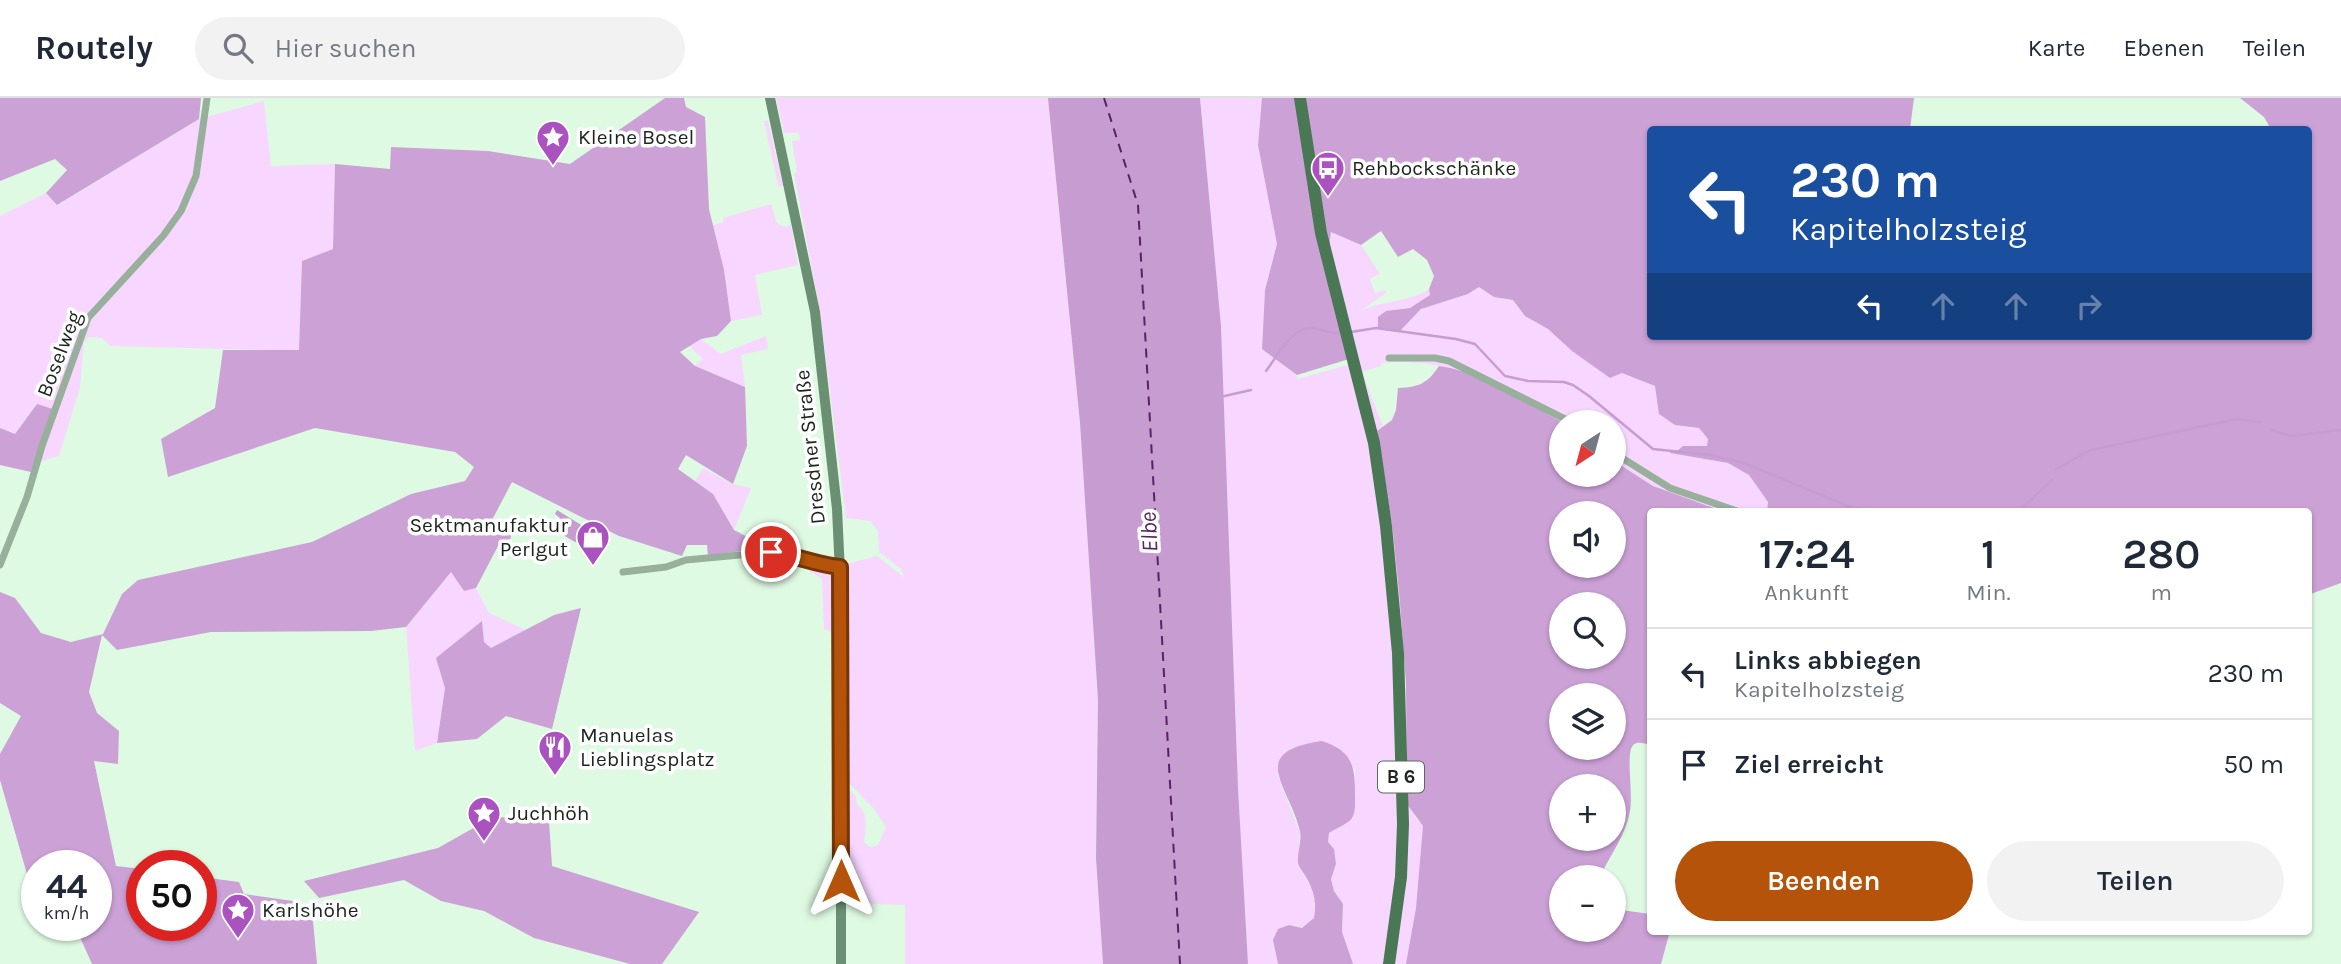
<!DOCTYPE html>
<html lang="de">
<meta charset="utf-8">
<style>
body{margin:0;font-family:Karla,sans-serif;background:#f2f2f3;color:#1f2937;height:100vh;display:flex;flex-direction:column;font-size:26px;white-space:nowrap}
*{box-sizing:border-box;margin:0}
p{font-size:23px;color:#747a83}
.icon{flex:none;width:38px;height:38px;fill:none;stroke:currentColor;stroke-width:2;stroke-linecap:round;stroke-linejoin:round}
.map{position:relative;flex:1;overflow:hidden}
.side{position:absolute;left:1647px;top:410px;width:665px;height:427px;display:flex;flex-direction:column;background:#fff;border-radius:7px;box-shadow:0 2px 5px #0004}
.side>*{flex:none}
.guide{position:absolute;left:1647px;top:28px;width:665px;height:214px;border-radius:7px;box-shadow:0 2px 5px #0004;background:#1a4fa0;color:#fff;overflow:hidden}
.needle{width:46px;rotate:216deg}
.buttons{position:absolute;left:1549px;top:312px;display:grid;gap:14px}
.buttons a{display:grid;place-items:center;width:77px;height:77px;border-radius:50%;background:#fff;box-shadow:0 2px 5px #0004;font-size:35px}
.speed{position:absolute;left:21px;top:752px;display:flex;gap:14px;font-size:35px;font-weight:700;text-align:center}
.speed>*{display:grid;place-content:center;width:91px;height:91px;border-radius:50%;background:#fff;box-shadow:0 2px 5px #0004;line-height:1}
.speed small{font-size:18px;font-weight:400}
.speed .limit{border:10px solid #d22;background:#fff;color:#111}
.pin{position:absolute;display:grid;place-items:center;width:60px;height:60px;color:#fff;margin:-30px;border:4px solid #fff;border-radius:50%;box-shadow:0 2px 7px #0007}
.me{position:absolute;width:77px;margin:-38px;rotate:0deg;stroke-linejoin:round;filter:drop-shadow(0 0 5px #0008)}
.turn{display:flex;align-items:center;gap:24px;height:147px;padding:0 28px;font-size:32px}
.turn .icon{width:91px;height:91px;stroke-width:2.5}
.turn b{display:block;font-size:49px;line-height:60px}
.lanes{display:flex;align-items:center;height:66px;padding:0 28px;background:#0003;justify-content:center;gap:35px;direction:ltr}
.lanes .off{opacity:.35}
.eta{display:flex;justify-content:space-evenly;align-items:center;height:119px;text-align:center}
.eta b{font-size:42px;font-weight:600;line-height:49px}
.action{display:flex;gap:14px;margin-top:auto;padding:14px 28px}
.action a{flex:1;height:80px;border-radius:42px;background:#b45309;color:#fff;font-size:28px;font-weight:600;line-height:80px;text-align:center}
.action a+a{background:#f2f2f3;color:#1f2937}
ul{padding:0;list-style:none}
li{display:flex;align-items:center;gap:21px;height:91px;padding:0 28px;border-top:2px solid #e0e1e3}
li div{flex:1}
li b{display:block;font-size:26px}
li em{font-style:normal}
header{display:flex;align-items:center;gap:42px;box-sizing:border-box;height:98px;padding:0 35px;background:#fff;border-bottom:2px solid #e0e1e3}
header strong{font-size:33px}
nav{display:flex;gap:38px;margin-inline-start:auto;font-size:24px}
.search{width:490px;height:63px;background:#f2f2f3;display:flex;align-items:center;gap:18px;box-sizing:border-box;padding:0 24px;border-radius:38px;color:#747a83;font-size:26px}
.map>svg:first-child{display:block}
</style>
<header>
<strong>Routely</strong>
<div class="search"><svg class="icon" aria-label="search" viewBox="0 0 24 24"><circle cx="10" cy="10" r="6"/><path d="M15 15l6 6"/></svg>Hier suchen</div>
<nav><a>Karte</a><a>Ebenen</a><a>Teilen</a></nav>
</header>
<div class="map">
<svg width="2341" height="866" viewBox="0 0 2341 866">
<rect width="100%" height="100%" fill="#dffae3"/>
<path fill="#f7d7ff" d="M776,0H1048L1080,325L1098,602L1096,760L1103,866H905V807L846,805V693L849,692L856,698L857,706C869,716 866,729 864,744L870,749L878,747L886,729L874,711L847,683V466L877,458L904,479L901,471L879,454L878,433L870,423L846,420L820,214L794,76L797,73L792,43L800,42L799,35H784Z
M1200,0H1262L1258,47L1277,146L1265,192L1262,251L1297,277V281L1351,266L1329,149L1331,134L1361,147L1380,176L1370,181L1375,195L1386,192V195L1360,213C1383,202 1410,204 1429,191L1431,197L1410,210L1386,213L1399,234L1421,211L1468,196L1480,189L1494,199L1513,202L1525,218L1548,231L1572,253L1655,288L1675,327L1699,330L1708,341L1707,348H1684L1670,355L1728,365L1749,377L1768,404L1767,413C1753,413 1737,415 1723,413C1685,409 1644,384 1614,363V324C1598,324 1574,328 1559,322C1546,317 1533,309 1520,302C1471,276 1438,260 1381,265V268L1362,274L1383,328L1377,333L1393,435L1400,505L1414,718L1423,728C1420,767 1420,831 1406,866H1353L1345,846L1342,833L1343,806L1334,793L1331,780L1336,766L1328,744L1329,735L1350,722L1355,712V672L1348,659L1335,647L1277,676L1300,734L1298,767L1313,792L1316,808L1314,820L1302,830L1289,827L1273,843L1278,866H1248L1238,690L1221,228Z
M264,3L271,68L335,66L333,151L302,163L299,253L110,248L102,240L89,239L84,244L80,290L59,358L35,365L37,306L15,336L0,330V118L46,95L58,107L199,21Z
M768,22L783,88H778L764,23Z
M771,106L777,125L784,129L791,127L798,167L755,177L762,217L731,223L724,172L713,127L724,124L723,120Z
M766,238L768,251L741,257L745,289L694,268L703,261L689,248L701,241L721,256Z
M703,370L732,386L751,390L734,432L713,396L695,383Z
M789,459L821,470L834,479L835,533L824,532L822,481Z
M452,473L464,493L476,490L489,515L526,532L491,550L484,544L482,524L445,590L437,645L415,653L406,529Z"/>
<path fill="#cba1d6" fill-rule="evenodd" d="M0,0H201L199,21L57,107L46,95L67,72L55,61L0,83Z
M665,0H684L686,9L705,19L709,111L724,172L731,223L717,238L701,241L680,254L695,268L745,289L747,348L733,386L686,357L678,371L713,396L734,432L767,449L708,458L707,447H687L682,458L619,438L512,384L492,422L510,432L511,440L498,448L476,490L464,493L451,474L406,529L371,533L211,534L117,552L102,537L89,594L97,615L119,633L118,666L94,663L116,768L142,771V828H201V779L239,784L244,796L293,803L313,823L317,866H92L75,828H96V768H37V804H35L0,682V656L21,618L0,605V494L15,500L41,535L71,544L103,536L122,496L138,482L312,444L411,396L465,383L474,369L455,354L315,330L168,379L161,341L215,310L223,252H299L302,163L333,151L335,66L390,71L391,49L488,53L570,66Z
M1262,0H1914L1910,31L1650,32V238H2308V32L2271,31L2264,19L2240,0H2341V485L2308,497V413H1767L1768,404L1749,377L1728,365L1670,355V352H1678L1683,348H1707L1708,341L1699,330L1675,327L1659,316L1655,288L1622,275L1610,280L1572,253L1548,231L1525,218L1513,202L1494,199L1479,189L1468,196L1421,211L1399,234L1378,231V219L1386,213L1410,210L1430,197L1429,191L1434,178L1427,162L1413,151L1398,159L1381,133L1361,147L1331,134L1329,149L1349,261L1297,277L1262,251L1265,192L1277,146L1258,47Z
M1439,268C1483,274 1523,304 1562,324L1561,376H1614V363L1653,388L1722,413H1650V647C1643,645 1634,642 1631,651C1627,663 1633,696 1630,713C1626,737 1610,757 1600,779H1561V831H1614V811L1650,816V833H1670L1661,866H1406L1416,810L1423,728L1407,706L1406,587L1400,505L1393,435L1377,333L1392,322L1396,312L1398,290C1419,289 1427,286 1439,268ZM1561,415H1614V467H1561ZM1561,506H1614V558H1561ZM1561,597H1614V649H1561ZM1561,688H1614V740H1561Z
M37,306L53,311L31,374L0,367V330L15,336Z
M581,510L552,631L506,618L477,641L437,645L445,590L436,560L482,523L484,544L491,550L554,517Z
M1322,643C1353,653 1355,668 1355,698C1355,705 1356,713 1352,720C1348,726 1336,730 1329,735L1328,744L1334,751L1336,766L1331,781L1334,793L1343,806L1342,834L1353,866H1278L1273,842L1278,831L1289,827L1302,830L1314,820C1317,804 1314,793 1306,779C1304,775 1299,770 1298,765C1297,754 1302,744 1300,733C1289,687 1246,654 1322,643Z
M548,708L552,768L699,814L662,866H630L534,840L484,813L441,803L404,782L319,800L304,783L438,750L493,719L522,720Z"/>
<path fill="#c69cd1" d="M1048,0H1200L1221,228L1238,690L1248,866H1103L1096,760L1098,602L1080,325Z
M557,412L594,435V439L590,436L588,439L592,442L590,446L575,444L553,431L551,428L555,421L558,422L560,420L555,416Z"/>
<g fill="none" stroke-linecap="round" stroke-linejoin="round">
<path stroke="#c69cd1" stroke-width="2.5" d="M1351,234L1376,230L1456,241L1475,246L1505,278L1528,283L1564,284L1573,287L1589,298L1653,351L1710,357L1744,365L1850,409L1871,413
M1266,273C1277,259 1292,227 1314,230C1324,232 1331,236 1341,235
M1220,299L1251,292
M2271,332L2291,338L2341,332
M2056,371L2091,352L2237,321L2261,324
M2019,413L2052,382"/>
<path stroke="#572463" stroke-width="2" stroke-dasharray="9 7" stroke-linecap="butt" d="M1104,0L1138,107L1180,866"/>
<path stroke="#97af9b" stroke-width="7" d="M1389,260H1435L1449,263L1571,324
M1614,355L1670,390L1737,413
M0,467L27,399L42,348L88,220L163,138L181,113L196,78L207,0
M623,474L666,469L686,462L771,454L793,457L828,468L840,469"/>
<path stroke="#6b8f72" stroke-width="10" d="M770,0L815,214L837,411L841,496V866"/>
<path stroke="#4a7754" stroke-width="12" d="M1300,0L1321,135L1374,345L1386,428L1398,555L1403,726L1401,779L1389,866"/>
</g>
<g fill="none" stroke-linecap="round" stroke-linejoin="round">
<defs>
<path id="route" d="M771,454C795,457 817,467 840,469L841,783"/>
</defs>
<use href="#route" stroke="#753606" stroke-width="18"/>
<use href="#route" stroke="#b45309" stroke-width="12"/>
</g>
<defs>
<symbol id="sight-pin" viewBox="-11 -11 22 30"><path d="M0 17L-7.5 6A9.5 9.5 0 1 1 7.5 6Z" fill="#aa52bf" stroke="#fff"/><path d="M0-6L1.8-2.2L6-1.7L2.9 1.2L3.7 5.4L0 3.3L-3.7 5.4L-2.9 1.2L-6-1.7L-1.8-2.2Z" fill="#fff"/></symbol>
<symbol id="bus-pin" viewBox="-11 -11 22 30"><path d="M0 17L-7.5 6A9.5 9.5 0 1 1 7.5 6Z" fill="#aa52bf" stroke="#fff"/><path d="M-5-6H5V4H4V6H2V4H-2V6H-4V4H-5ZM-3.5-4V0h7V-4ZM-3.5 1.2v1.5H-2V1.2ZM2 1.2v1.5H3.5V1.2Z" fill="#fff"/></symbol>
<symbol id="shop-pin" viewBox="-11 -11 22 30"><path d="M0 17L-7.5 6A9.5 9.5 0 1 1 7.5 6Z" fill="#aa52bf" stroke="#fff"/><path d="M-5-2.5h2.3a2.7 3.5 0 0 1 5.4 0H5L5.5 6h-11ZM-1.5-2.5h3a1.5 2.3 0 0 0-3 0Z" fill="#fff"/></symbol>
<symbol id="restaurant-pin" viewBox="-11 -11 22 30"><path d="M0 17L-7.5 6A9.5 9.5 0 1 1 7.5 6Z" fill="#aa52bf" stroke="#fff"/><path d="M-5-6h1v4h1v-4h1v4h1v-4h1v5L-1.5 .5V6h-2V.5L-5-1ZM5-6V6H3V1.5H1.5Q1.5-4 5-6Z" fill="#fff"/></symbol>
</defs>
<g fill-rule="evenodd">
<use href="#sight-pin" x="534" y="20" width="38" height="52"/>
<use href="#bus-pin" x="1309" y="51" width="38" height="52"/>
<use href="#shop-pin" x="574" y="420" width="38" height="52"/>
<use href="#restaurant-pin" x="536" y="630" width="38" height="52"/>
<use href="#sight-pin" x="465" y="696" width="38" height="52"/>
<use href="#sight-pin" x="219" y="793" width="38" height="52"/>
</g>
<g text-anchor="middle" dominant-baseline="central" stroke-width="7" stroke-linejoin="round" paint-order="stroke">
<rect fill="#fff" stroke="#5f6661" stroke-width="2" x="1378" y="663.5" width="46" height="31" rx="5"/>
<g font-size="19" font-weight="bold" fill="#1b251d">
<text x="1401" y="679">B 6</text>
</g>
<g font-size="21" fill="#1b251d" stroke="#fff" text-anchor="start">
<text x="578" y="39">Kleine Bosel</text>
<text x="1352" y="70">Rehbockschänke</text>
<text x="568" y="427" text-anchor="end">Sektmanufaktur<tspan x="568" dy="24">Perlgut</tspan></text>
<text x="580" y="637">Manuelas<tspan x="580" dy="24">Lieblingsplatz</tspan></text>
<text x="508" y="715">Juchhöh</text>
<text x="262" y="812">Karlshöhe</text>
</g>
<g font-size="21" fill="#1b251d" stroke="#fff">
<text transform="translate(59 256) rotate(-69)">Boselweg</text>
<text transform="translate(810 349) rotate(-96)">Dresdner Straße</text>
</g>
<g font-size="23" font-style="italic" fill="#572463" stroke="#fff">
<text transform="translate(1149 434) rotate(-93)">Elbe</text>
</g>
</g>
</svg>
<div class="buttons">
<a><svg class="needle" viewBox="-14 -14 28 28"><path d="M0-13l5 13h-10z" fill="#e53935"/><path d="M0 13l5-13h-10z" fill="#747a83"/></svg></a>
<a><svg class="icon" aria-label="sound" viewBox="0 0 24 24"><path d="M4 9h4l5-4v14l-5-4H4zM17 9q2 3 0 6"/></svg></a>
<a><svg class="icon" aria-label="search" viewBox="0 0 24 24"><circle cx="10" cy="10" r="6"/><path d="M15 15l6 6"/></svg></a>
<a><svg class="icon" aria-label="layers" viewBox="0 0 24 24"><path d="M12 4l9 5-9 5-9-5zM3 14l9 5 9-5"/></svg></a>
<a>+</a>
<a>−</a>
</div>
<div class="speed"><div>44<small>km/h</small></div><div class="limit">50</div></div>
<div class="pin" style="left:771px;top:454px;background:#d93025"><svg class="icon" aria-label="arrive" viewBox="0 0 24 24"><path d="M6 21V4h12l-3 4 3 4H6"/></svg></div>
<svg class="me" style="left:841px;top:783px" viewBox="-20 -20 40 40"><path d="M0-17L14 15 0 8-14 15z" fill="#b45309" stroke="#fff" stroke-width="4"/></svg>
<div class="guide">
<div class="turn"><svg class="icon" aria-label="left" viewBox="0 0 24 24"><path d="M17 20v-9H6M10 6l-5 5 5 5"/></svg><div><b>230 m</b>Kapitelholzsteig</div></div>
<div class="lanes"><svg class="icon" aria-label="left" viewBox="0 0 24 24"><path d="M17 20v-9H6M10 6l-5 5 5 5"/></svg><svg class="icon off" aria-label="ahead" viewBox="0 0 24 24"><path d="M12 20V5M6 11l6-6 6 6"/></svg><svg class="icon off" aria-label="ahead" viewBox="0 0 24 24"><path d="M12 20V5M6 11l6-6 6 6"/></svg><svg class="icon off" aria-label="right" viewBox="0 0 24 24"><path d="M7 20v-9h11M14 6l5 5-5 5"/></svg></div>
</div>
<section class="side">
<div class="eta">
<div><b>17:24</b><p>Ankunft</p></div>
<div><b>1</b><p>Min.</p></div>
<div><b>280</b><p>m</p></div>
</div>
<ul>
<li><svg class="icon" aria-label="left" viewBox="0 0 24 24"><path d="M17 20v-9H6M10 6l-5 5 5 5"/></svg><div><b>Links abbiegen</b><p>Kapitelholzsteig</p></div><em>230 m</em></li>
<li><svg class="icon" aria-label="arrive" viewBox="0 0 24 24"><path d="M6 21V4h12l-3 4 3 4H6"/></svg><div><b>Ziel erreicht</b></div><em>50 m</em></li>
</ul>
<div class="action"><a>Beenden</a><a>Teilen</a></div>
</section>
</div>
